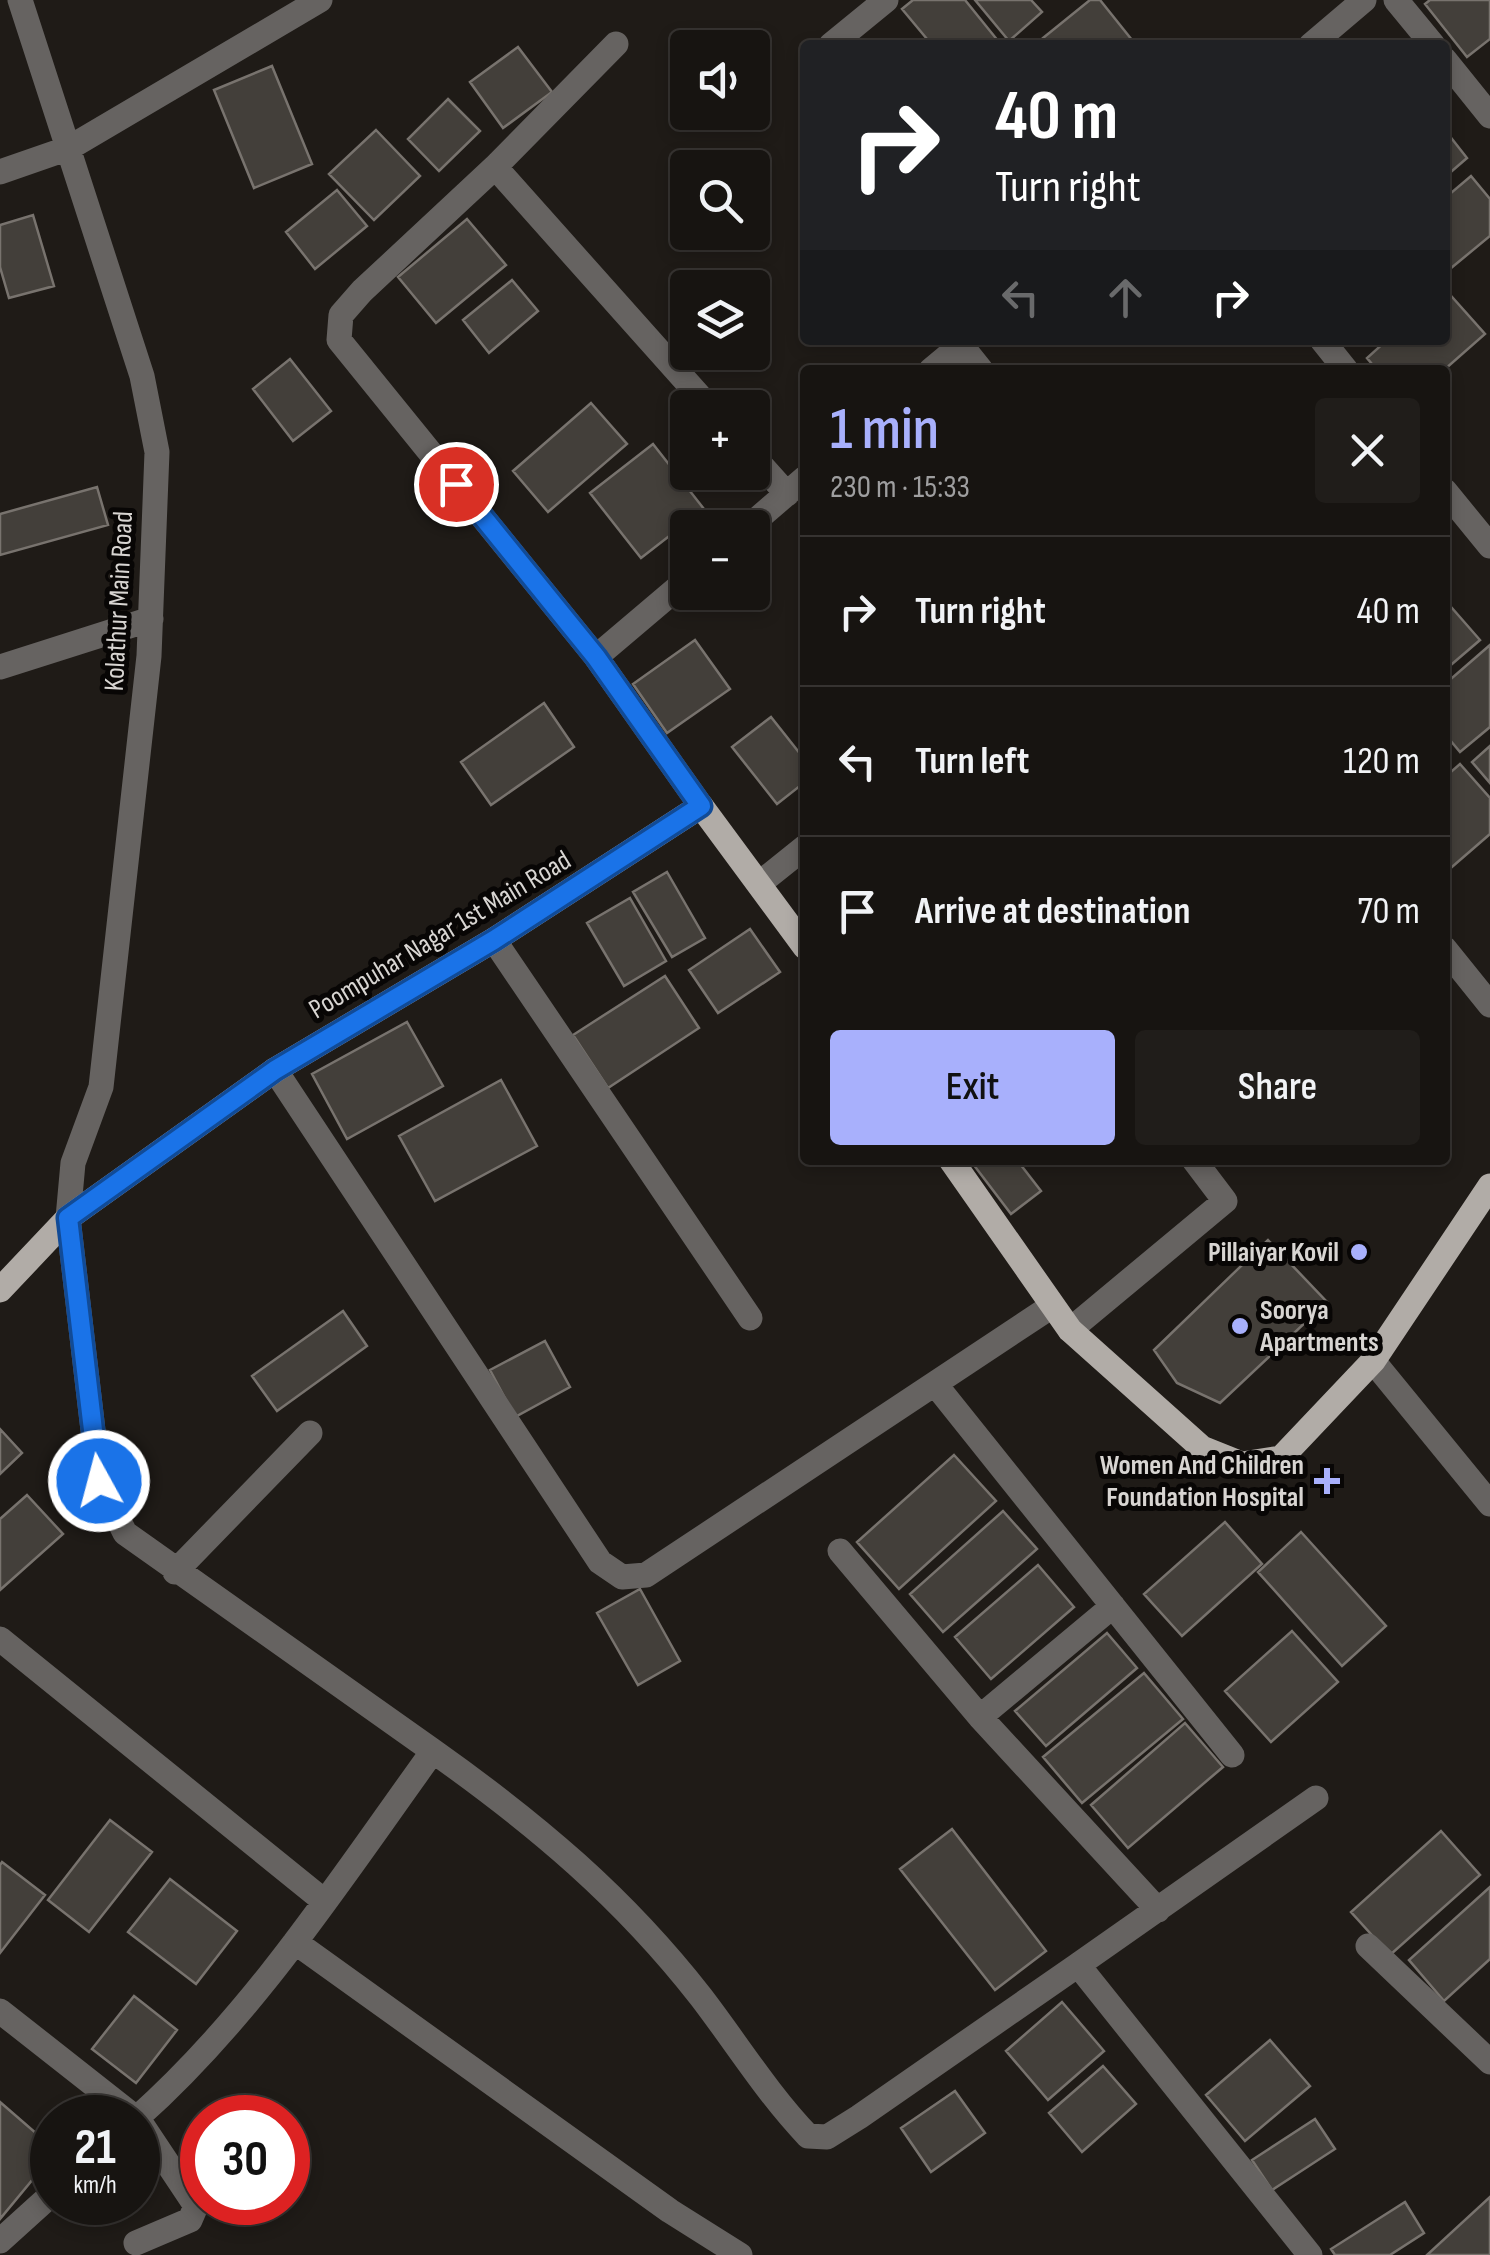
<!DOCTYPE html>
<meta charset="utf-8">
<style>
body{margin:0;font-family:"Sofia Sans Condensed",sans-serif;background:#201d1a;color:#f1f3f6;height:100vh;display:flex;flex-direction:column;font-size:38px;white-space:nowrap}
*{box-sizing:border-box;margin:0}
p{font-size:32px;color:#9e9e9f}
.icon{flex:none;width:55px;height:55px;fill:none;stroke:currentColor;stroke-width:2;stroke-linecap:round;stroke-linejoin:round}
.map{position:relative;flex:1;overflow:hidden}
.drawer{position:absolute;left:800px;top:365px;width:650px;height:800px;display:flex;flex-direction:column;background:#171411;border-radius:10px;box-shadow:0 5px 15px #0003,0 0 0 2px #363331}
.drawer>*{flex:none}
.banner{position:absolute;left:800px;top:40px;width:650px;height:305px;border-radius:10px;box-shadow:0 5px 15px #0003,0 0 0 2px #363331;background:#202124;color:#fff;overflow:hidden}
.controls{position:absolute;left:670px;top:30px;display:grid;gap:20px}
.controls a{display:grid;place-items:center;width:100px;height:100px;border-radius:10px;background:#171411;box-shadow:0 5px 15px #0003,0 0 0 2px #363331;font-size:50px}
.speed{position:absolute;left:30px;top:2095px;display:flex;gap:20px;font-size:50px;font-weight:700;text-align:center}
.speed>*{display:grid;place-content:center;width:130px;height:130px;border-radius:50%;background:#171411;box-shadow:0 5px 15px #0003,0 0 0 2px #363331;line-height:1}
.speed small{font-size:25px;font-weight:400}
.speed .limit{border:15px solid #d22;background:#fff;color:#111}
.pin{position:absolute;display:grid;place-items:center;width:85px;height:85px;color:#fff;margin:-42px;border:5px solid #fff;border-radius:50%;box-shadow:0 2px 10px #0007}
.me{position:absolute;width:110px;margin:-55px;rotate:353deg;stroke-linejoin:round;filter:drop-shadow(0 0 8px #0008)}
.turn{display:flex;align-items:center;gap:35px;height:210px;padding:0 30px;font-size:45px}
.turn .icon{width:130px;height:130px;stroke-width:2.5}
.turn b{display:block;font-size:70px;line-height:85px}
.lanes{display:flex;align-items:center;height:95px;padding:0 30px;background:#0003;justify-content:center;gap:50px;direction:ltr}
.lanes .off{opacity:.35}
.round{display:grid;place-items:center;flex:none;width:105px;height:105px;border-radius:10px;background:#201d1a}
.overview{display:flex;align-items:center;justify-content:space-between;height:170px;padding:0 30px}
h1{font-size:60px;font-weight:600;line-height:75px;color:#a8b0fc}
.primary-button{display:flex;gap:20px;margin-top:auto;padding:20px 30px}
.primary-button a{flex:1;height:115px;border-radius:10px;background:#a8b0fc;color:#111;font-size:40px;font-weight:600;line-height:115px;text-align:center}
.primary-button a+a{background:#201d1a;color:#f1f3f6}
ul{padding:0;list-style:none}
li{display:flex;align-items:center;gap:30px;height:150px;padding:0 30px;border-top:2px solid #363331}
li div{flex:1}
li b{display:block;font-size:38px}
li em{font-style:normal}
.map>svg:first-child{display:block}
</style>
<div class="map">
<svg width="1490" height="2255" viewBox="0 0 1490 2255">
<rect width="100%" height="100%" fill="#1f1b17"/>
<path fill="#433f3a" stroke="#78736e" stroke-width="2.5" d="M913,0H965L999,42L932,45L902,9Z
M975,0H1031L1042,12L1009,41Z
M1090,0H1100L1136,45H1048L1043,38Z
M1430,0H1490V39L1467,57L1425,4Z
M518,47L552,92L503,128L470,82Z
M272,66L312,164L254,188L214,90Z
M448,99L480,131L439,171L408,139Z
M376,130L420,176L374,220L329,174Z
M1445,130L1467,158L1445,177Z
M1471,176L1490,199V236L1445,273V198Z
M337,190L367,226L315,269L286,232Z
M33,215L54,286L9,298L0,267V225Z
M467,219L506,265L436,323L398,277Z
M512,280L538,311L489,353L463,320Z
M1445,289L1485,334L1444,370H1377L1367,358L1387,340H1445Z
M290,359L331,411L293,441L253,389Z
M591,403L627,444L548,512L513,471Z
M653,444L704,509L641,558L590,493Z
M97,487L108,525L0,555V514Z
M1445,600L1480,640L1445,670Z
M695,640L730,689L667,733L633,684Z
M1490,645V727L1460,752L1445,734V684Z
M544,703L574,747L491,805L461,762Z
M771,717L805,760V782L777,804L732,747Z
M1490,746V783L1472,762Z
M1460,764L1490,798V834L1445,873V777Z
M667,872L705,938L672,957L633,892Z
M630,898L666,961L624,986L587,923Z
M750,929L780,972L718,1013L689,970Z
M665,976L699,1028L608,1088L573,1035Z
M407,1022L443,1086L347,1139L312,1074Z
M501,1080L537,1146L435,1201L399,1136Z
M970,1160H1017L1041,1191L1011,1214Z
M1268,1240L1327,1302L1220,1403L1177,1383L1154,1350Z
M343,1311L367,1346L277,1411L252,1376Z
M545,1341L570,1387L515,1417L490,1370Z
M0,1429L22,1453L0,1474Z
M954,1455L996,1501L899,1589L857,1542Z
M27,1495L63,1534L0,1590V1519Z
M1003,1511L1037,1549L943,1632L910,1594Z
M1225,1522L1262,1564L1182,1636L1144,1594Z
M1301,1532L1386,1626L1342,1666L1258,1572Z
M1038,1565L1074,1607L991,1679L955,1637Z
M640,1589L680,1661L638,1685L597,1613Z
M1292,1631L1338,1682L1271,1742L1225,1691Z
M1107,1633L1137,1668L1046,1746L1015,1711Z
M1144,1673L1183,1719L1082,1803L1043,1757Z
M1185,1723L1223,1767L1128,1848L1091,1805Z
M110,1820L152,1852L89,1932L48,1900Z
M952,1829L1046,1951L995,1990L900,1869Z
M1441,1831L1480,1875L1390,1955L1351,1912Z
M2,1862L45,1895L0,1953V1865Z
M170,1879L237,1931L196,1984L128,1932Z
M1490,1887V1959L1444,2001L1409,1960Z
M134,1996L177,2030L136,2083L92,2049Z
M1062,2002L1104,2051L1048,2100L1006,2051Z
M1270,2040L1310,2086L1245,2141L1206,2095Z
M1103,2066L1136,2104L1082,2152L1049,2113Z
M955,2091L985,2133L931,2172L901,2128Z
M0,2102L52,2147V2156L0,2219Z
M1315,2119L1335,2149L1272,2190L1252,2160Z
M1490,2197V2255H1427Z
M1405,2202L1424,2233L1390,2255H1335L1331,2249Z"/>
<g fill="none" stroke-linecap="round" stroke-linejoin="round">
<path stroke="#666361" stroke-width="25" d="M20,0L142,376L157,452L149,656L101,1087L73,1163L68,1218L99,1481L125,1533L433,1751C342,1877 254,2014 137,2118
M1396,0L1433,45
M616,44L495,167L362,291L341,315L339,340L596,657L701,806
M831,45L886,0
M1311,45L1364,0
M1445,60L1490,116
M495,167L710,408
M0,172L69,148L320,0
M1322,340L1346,370
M961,345L981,370
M931,370L967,340
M752,455L787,494
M1445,491L1490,546
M747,528L805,478
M596,657L688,579
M0,667L151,619
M760,883L805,847
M494,940L750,1318
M1445,949L1490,1005
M275,1070L600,1562L622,1577L646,1575L1052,1306
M1070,1330L1225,1201L1194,1160
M1373,1361L1490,1504
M935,1384L1232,1755
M840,1551L980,1717L1158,1910
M175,1572L310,1433
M0,1639L324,1901
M980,1717L1113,1606
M433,1751C536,1824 623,1897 701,1997C737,2044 767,2093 808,2136L827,2137L859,2117L1078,1965L1310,2255
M295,1942L670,2211L740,2255
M1368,1946L1490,2062
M1078,1965L1316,1798
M0,2011L136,2118
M0,2241L52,2194
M136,2243L190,2220L196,2206L138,2119"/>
<path stroke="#b1aca7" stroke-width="25" d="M951,1160L1070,1330L1202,1448L1242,1464L1281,1458L1373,1361L1490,1186
M0,1290L68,1218L275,1070L494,940L701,806L805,947"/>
</g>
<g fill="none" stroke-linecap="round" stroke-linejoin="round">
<defs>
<path id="route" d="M99,1481L68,1218L275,1070L494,940L701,806L596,657L456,484"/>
</defs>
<use href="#route" stroke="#114b97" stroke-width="25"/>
<use href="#route" stroke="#1a73e8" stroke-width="18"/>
</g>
<g fill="#a8b0fc" stroke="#080605" stroke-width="4">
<circle cx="1359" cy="1252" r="10"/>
<circle cx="1240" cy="1326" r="10"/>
<path d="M1322 1466h10v10h10v10h-10v10h-10v-10h-10v-10h10z"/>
</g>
<g text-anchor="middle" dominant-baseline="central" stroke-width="10" stroke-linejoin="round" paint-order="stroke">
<g font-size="28" fill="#d8d5d2" stroke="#080605">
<text transform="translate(119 601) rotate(-87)">Kolathur Main Road</text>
<text transform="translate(440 935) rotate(-31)">Poompuhar Nagar 1st Main Road</text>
</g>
<g font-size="28" font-weight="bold" fill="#d8d5d2" stroke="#080605" text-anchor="end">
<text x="1339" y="1252">Pillaiyar Kovil</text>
<text x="1260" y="1310" text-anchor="start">Soorya<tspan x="1260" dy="32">Apartments</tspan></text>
<text x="1304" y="1465">Women And Children<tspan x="1304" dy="32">Foundation Hospital</tspan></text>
</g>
</g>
</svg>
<div class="controls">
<a><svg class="icon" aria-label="sound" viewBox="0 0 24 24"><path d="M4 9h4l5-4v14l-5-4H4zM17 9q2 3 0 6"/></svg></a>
<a><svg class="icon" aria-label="search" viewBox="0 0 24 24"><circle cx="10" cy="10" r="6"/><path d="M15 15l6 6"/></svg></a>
<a><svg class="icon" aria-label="layers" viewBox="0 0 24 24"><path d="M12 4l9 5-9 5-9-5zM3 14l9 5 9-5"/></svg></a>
<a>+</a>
<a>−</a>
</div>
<div class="speed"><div>21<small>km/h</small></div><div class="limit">30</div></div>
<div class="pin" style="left:456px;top:484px;background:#d93025"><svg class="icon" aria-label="arrive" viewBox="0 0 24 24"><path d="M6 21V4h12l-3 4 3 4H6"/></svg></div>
<svg class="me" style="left:99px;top:1481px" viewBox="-20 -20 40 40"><circle r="17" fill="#1a73e8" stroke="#fff" stroke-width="3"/><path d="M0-11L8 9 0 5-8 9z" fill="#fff"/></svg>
<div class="banner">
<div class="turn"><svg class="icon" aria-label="right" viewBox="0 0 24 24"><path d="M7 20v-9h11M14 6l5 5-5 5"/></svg><div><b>40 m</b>Turn right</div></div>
<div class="lanes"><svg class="icon off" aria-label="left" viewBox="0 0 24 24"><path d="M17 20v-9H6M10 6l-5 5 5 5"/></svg><svg class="icon off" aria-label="ahead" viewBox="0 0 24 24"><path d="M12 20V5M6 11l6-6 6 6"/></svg><svg class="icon" aria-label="right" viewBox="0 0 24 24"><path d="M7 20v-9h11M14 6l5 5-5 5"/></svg></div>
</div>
<section class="drawer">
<div class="overview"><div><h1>1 min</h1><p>230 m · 15:33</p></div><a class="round"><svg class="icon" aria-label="close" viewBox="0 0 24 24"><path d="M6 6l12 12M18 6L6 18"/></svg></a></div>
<ul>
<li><svg class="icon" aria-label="right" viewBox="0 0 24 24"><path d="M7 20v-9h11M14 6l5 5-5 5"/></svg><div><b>Turn right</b></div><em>40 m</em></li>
<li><svg class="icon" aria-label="left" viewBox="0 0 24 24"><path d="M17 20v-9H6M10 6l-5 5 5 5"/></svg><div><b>Turn left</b></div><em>120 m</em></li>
<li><svg class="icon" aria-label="arrive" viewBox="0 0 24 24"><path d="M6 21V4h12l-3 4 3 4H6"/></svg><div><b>Arrive at destination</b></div><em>70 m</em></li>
</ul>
<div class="primary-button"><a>Exit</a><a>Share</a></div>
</section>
</div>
